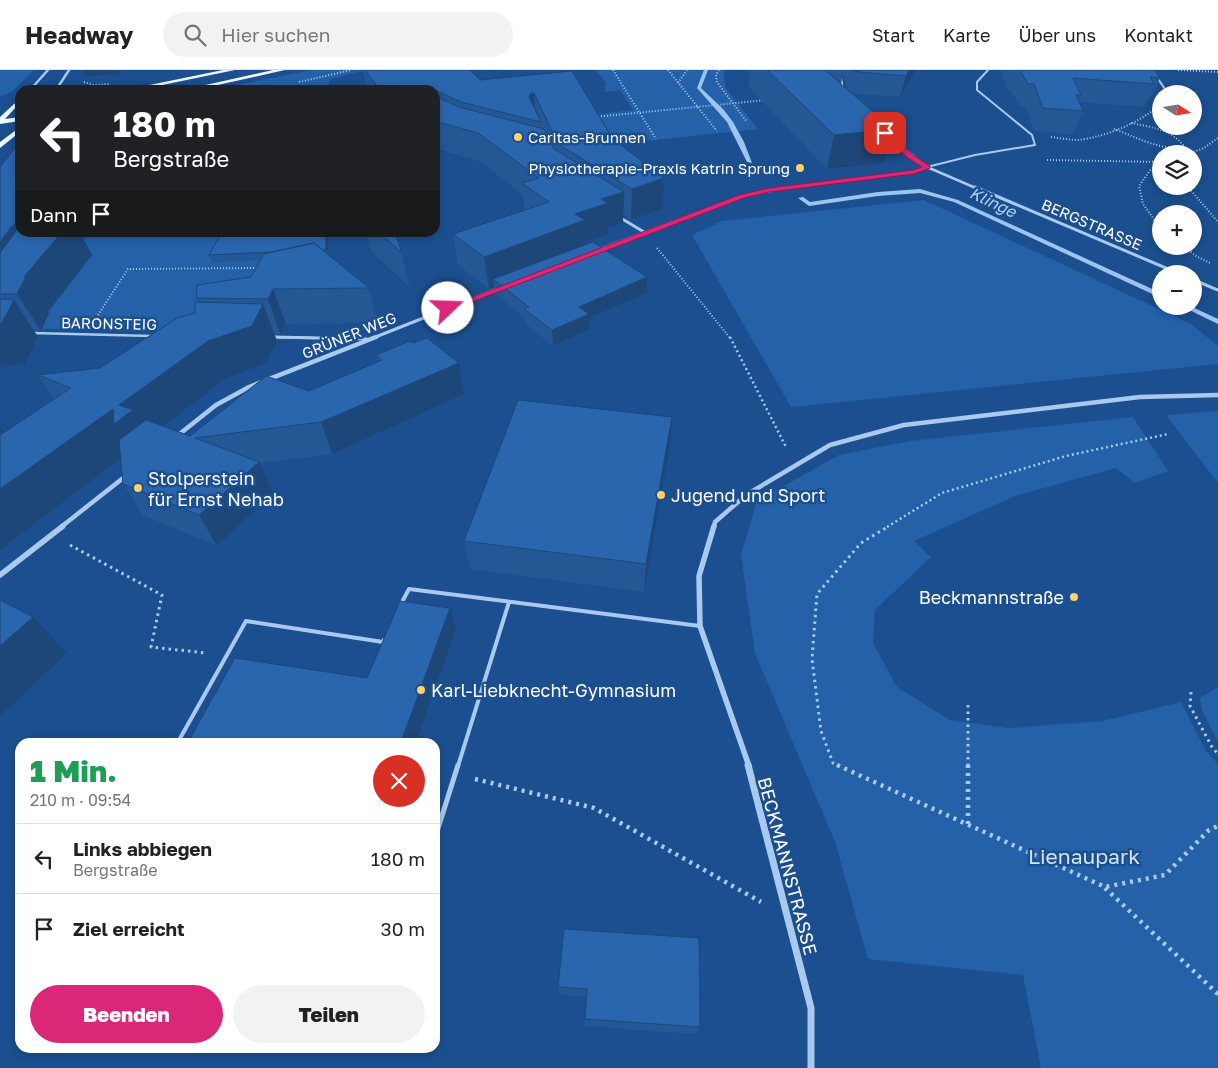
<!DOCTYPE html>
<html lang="de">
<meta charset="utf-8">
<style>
body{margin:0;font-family:"Golos Text",sans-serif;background:#f2f2f2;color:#222;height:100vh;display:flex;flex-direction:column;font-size:19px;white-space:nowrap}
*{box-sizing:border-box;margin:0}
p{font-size:16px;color:#767676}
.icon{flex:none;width:28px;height:28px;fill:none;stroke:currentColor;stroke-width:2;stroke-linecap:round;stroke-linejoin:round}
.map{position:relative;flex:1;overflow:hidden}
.sheet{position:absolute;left:15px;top:668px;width:425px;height:315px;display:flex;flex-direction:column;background:#fff;border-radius:15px;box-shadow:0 2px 8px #0003}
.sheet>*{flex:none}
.top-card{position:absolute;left:15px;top:15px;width:425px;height:152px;border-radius:15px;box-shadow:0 2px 8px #0003;background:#202124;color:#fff;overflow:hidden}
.needle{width:32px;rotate:102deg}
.controls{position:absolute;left:1152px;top:15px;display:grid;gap:10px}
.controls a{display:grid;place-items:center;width:50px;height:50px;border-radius:50%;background:#fff;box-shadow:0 2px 8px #0003;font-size:25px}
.pin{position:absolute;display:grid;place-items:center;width:42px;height:42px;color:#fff;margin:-21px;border-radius:10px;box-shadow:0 2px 8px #0006}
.me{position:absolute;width:55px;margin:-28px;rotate:69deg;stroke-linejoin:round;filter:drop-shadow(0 0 4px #0008)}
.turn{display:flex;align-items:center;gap:18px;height:105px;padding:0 15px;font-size:22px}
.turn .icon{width:65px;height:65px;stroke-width:2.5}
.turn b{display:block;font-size:35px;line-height:42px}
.then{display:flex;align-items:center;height:48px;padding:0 15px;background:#0003;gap:10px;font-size:19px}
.round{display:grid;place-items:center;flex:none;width:52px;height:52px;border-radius:26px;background:#f2f2f2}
.overview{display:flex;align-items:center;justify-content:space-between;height:85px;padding:0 15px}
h1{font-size:30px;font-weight:800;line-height:38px;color:#1e9e55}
.primary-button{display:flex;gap:10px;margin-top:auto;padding:10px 15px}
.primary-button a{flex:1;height:58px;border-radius:30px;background:#db2777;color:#fff;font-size:20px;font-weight:800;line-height:58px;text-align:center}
.primary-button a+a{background:#f2f2f2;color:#222}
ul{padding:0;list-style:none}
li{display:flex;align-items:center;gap:15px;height:70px;padding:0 15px;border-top:1px solid #e0e0e0}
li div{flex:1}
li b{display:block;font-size:19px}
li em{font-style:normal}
header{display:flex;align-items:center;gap:30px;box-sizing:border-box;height:70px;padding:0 25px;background:#fff;border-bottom:1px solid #e0e0e0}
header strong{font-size:24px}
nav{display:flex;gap:28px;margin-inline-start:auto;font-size:18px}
.search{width:350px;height:45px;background:#f2f2f2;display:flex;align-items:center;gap:12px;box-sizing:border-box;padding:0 18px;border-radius:28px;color:#767676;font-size:19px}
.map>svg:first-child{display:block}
</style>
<header>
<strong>Headway</strong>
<div class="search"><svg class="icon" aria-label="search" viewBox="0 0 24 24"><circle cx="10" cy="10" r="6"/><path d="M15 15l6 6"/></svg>Hier suchen</div>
<nav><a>Start</a><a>Karte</a><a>Über uns</a><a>Kontakt</a></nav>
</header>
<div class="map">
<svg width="1218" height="998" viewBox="0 0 1218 998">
<rect width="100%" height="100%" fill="#1b4f8f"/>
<path fill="#2461a8" d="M0,0H34L13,21L0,27Z
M312,0H387L361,1L330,9L327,20H212Z
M596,0H724L725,17L758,59L609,75L590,45L633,40L620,20L605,22L606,13Z
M924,130L1191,254L1218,276V294L791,337L692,165L722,151Z
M93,163H315L242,263L2,258L52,191Z
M1218,341V413L1166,345Z
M1133,347L1168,401L1135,413L1116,398L1015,426L914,471L931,487L875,540L873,573L897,617L950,650L1008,658L1103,651L1181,632L1206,681L1218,694V998H1041L1023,905L868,889L835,772L755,583L741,484L757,431L839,385L910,371Z
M1218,617V672L1202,641L1200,628Z"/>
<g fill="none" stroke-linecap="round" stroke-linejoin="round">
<path fill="#9cc4f0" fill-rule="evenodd" d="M704,0H708L701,18L723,39L733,52L744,72L752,93L747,92L727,52L697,18Z
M920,119L958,130L1161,223V228L954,132L920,123L878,126L809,136L798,128L803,127L810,132L878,122Z
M1181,236H1190L1218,249V254Z"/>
<path stroke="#a9c9ee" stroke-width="2" stroke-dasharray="1 2" stroke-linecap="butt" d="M613,0L656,69
M668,0L717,61
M719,0L716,5L717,12L747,52
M1178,0L1218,2
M84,12L94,15L110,14
M299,12L351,0
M678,13L687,0
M595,47L766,30
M1114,59C1131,65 1167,84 1183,75C1170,59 1150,57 1131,53
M1051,67C1060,68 1069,70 1078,70C1104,67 1137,54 1157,37
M1188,84L1204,78L1218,68
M1047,90L1161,92
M1161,94L1151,99L1139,116L1143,134L1161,159
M1187,116L1218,152
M1184,176L1196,186L1210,193
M657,178L730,268
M98,245L128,199L259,198"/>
<path stroke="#a9c9ee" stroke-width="2.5" stroke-dasharray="2 3" stroke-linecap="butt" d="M730,267L786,377
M887,457L942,423L1066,386L1168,364"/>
<path stroke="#a9c9ee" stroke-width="3" stroke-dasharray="2.5 4" stroke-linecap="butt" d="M70,475L162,525L151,577L206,583
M1191,622L1190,636L1212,677L1218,684
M968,635V696
M840,696L833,693L821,661L812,589L817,524L861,473L889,456"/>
<path stroke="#a9c9ee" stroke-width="4.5" stroke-dasharray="3 5" stroke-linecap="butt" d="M837,695L1105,817L1165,805L1209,760L1218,756
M968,695V755
M475,709L594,738L761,832
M1105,818L1218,924"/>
<path stroke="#a9c9ee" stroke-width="2" d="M1152,0L1167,22
M927,97L975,85L1035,75L1032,65L977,20V12L988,0"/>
<path stroke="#a9c9ee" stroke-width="2.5" d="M32,263L152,266
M272,267L314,268"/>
<path stroke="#a9c9ee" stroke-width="3" d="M272,267L367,269"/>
<path stroke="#a9c9ee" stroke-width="4" d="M401,534L409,519L700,556
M178,672L246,551L383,572L384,570
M458,696L509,532"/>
<path stroke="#a9c9ee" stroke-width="5" d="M435,768L458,695"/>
<path stroke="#a9c9ee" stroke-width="2.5" d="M30,20L48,0
M56,20L69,0
M843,21L840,3L844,0
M14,36L20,30
M886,64L927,97L978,119
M780,119L914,102L927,97"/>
<path stroke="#a9c9ee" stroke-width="3" d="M975,117L1180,204
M619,147L644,162
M598,180L742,126L790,117
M1194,210L1218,220
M373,268L499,218"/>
<path stroke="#a9c9ee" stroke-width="4.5" d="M177,366L216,335L249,317L376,267
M61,457L127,405
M714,457L715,452L746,425L830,375L904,355L1140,327L1218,325"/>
<path stroke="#a9c9ee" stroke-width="5.5" d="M714,456L699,506L700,556L749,696
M0,505L63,456"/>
<path stroke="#a9c9ee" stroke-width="7" d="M748,695L811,938V998"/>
<path fill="#f0f6ff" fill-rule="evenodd" d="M223,0H235L138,20H125Z
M273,0H285L195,20H183Z
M14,34L17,36L5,49L20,47V51L0,54V47Z
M20,57V62L0,78V72Z"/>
</g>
<path fill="#245895" d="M363,0H470L480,10L572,1L613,69L664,108L662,139L631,150L623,144V153L608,158V164L586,172V174L647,207V223L589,248L590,259L553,276L526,254L525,248L495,224L494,217L489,219L458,195L453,164L525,140L523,125L481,92L435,78V20H367Z
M750,0H844L841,14L847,19L843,4L844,0H916L900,27L855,24L851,22L884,93L827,99L748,16Z
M1001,0H1154L1160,8L1149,30H1147L1143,37L1080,32L1083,41L1073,64L1034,61L1026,37L1020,36L1011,21L1007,20Z
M0,97L92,185L48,242L49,243L41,261H34L38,267L25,294L0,296Z
M366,162H395L402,183L409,217L372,182Z
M328,166L329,185L369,218L378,253L286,254L280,264H274L277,271L266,293L225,309L163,356L190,366L309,321L378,292L376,285L464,324L332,384L259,393L273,423L217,476L143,445L123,414L121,388L0,480V356L5,362L54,330L38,305L100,298L195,243L198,233L196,228L251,207L260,190L212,193L209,185Z
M670,376L644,522L470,499L464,471Z
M699,868L700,957L697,964L585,956V949L587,927L559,925L558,917Z"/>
<path fill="#1d4779" d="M82,0H122L120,4L85,7Z
M909,0H916L900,27L906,6Z
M148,13L151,20H141Z
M534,23L535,50L529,27L530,24Z
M893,59L884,93L827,99L834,65Z
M664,108L662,139L631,150L632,119Z
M624,122L623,153L608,158V164L586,172V182L493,209L494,217L489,219L484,187L575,144L601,129Z
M20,151V162H80L92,185L48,242L49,243L41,261L17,224H0V172L11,157Z
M326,162H327L328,166L329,187L326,179Z
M647,207V223L589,248L590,259L553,276L552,260L579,237Z
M273,219L286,254L280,264L268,229Z
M14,230L38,267L25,294L0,296V256Z
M263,234L277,271L266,293L225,309L0,480V356L12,372L119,335L208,271Z
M459,293L464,324L332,384L321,352Z
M672,347L670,376L644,522L646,494Z
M259,392L273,423L217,476L199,445Z
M450,538L456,559L416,672H401Z
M33,547L67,583L0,646V576Z"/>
<path fill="#2a66ad" stroke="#1d4779" d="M365,0H470L480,10L572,1L613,69L664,108L632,119L558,74L534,23L530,24L529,27L541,52L461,32L429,17L428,20H380Z
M767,0H825L893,59L834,65Z
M853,0H909L906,6L860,2Z
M1020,0H1154L1160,8L1150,7L1154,14L1073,8L1081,25H1076L1083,41L1043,38L1034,14H1028Z
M148,13L141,20H131Z
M435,26L459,37L544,59L554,79L624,122L601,129L608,133L575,144L585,150L484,187L453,164L549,132L522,113L539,108L478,63L435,51Z
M20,72V151L11,157L0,172V97Z
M20,159V162H62L24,207H26L17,224H0V183L16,161Z
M222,162H326V179L322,180L314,173L271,182L209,185Z
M379,162H395L402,183Z
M593,172L647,207L579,237L589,244L552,260L524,239L529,237L493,209Z
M314,173L369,218L273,219L268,229L196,228L197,215L251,207L264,184Z
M0,229L14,230L0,256Z
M195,232L263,234L252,256L208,271L119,335L133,340L114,354L113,339L0,419V365L71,318L38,305L100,298L177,248L195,243Z
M427,268L459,293L321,352L195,368L259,392L199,445L123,414L119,370L146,350L190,366L266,306L309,321L382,290L376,285L410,271L413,273Z
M518,330L672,347L646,494L464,471Z
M0,530L33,547L0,576Z
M400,531L450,538L401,672H188L235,588L367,608Z
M564,859L699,868L700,957L585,949L587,919L558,917Z"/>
<path fill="#db2777" stroke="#8e194d" d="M883,62H887L913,85L930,96V98L914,104L769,122L744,128L451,240L444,238L739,125L769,118L913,100L922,97L908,88L883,65Z"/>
<g fill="#ffd166" stroke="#1b4f8f" stroke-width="2">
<circle cx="518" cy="67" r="5"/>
<circle cx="800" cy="98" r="5"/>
<circle cx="138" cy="418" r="5"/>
<circle cx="661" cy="425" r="5"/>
<circle cx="1074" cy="527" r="5"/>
<circle cx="421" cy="620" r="5"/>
</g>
<g text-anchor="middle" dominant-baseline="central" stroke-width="5" stroke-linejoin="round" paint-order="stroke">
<g font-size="15" fill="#fff" stroke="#1b4f8f" text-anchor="start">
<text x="528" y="67">Caritas-Brunnen</text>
<text x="790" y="98" text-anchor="end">Physiotherapie-Praxis Katrin Sprung</text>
</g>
<g font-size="15" fill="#fff" stroke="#1b4f8f">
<text transform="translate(1092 154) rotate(23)">BERGSTRASSE</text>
<text transform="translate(109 253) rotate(1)">BARONSTEIG</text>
<text transform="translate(349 265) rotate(-22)">GRÜNER WEG</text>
</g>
<g font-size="16" font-style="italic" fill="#b5d3f5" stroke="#1b4f8f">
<text transform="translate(993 132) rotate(25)">Klinge</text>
</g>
<g font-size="18" fill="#fff" stroke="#1b4f8f" text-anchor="start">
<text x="148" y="408">Stolperstein<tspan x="148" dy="21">für Ernst Nehab</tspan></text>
<text x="671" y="425">Jugend und Sport</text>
<text x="1064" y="527" text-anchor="end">Beckmannstraße</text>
<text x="431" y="620">Karl-Liebknecht-Gymnasium</text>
</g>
<g font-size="18" fill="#fff" stroke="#1b4f8f">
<text transform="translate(788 796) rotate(75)">BECKMANNSTRASSE</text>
</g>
<g font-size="21" fill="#cfe3fa" stroke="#1b4f8f">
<text x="1084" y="786">Lienaupark</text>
</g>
</g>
</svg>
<div class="controls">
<a><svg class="needle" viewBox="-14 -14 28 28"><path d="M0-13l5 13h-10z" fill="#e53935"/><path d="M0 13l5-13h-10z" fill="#767676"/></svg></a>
<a><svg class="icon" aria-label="layers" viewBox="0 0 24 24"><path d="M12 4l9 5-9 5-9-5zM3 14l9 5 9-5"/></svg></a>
<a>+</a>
<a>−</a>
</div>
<div class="pin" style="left:885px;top:63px;background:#d93025"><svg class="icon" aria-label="arrive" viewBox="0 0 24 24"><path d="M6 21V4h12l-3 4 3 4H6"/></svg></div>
<svg class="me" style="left:448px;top:238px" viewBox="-20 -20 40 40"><circle r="19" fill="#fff"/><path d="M0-13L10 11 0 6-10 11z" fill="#db2777"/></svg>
<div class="top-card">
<div class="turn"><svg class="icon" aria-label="left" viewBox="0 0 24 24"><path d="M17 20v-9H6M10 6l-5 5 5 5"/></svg><div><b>180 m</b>Bergstraße</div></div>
<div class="then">Dann<svg class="icon" aria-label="arrive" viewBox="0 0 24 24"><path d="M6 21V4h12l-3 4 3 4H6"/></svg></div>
</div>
<section class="sheet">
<div class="overview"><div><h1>1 Min.</h1><p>210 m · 09:54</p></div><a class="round" style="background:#d93025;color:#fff"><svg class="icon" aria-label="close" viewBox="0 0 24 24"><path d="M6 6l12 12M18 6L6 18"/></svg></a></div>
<ul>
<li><svg class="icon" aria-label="left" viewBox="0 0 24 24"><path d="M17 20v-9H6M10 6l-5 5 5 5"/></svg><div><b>Links abbiegen</b><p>Bergstraße</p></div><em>180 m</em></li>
<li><svg class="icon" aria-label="arrive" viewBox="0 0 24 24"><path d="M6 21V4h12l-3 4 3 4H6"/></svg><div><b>Ziel erreicht</b></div><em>30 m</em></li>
</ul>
<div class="primary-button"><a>Beenden</a><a>Teilen</a></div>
</section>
</div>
